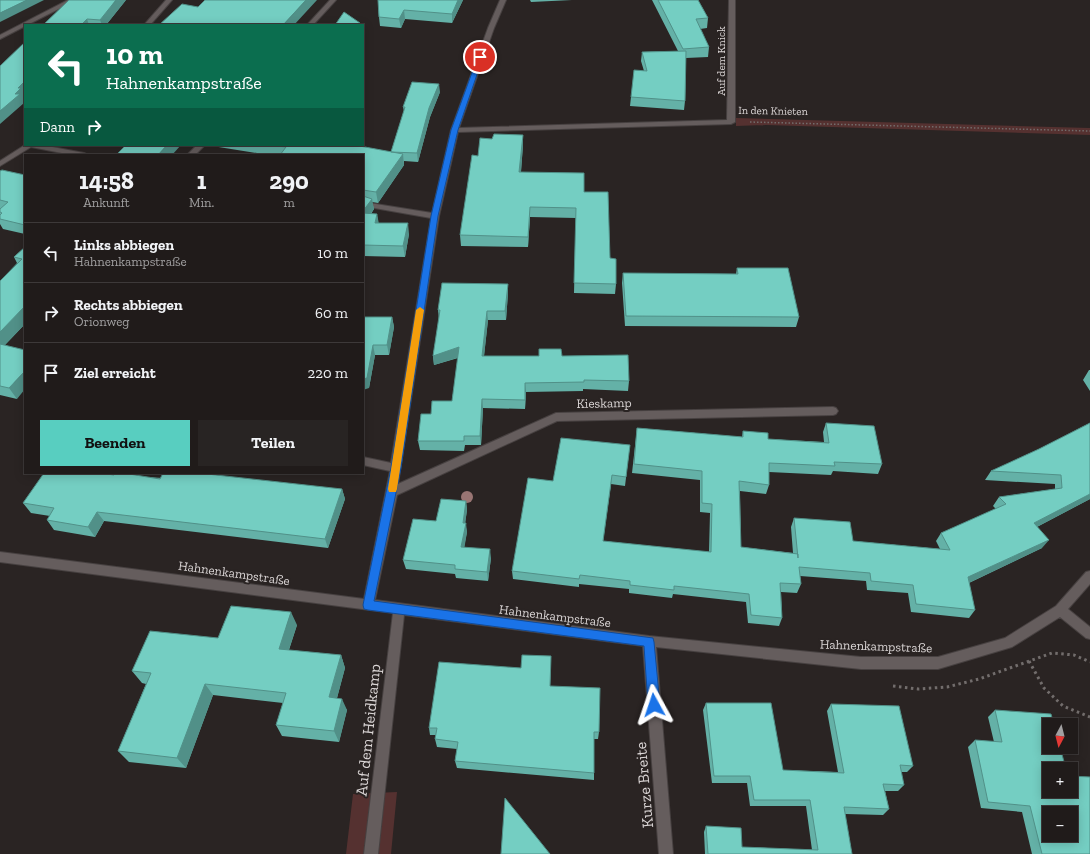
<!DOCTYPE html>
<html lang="de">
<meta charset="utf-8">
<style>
body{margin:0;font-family:"Zilla Slab",serif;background:#282423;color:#f1f3f6;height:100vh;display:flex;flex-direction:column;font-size:15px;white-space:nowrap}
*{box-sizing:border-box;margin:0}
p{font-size:13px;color:#a2a1a2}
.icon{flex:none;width:22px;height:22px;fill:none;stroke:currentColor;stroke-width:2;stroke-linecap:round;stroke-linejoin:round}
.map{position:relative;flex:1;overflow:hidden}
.sheet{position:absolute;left:24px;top:154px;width:340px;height:320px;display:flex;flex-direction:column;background:#201b1a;border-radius:0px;box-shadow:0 2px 10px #0003,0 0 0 1px #3d3939}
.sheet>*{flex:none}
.banner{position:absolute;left:24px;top:24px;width:340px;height:122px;border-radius:0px;box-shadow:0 2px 10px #0003,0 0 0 1px #3d3939;background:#0b6e4f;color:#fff;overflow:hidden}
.needle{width:26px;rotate:187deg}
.buttons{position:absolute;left:1042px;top:718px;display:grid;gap:8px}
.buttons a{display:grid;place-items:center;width:36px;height:36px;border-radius:0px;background:#201b1a;box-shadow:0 2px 10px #0003,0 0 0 1px #3d3939;font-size:20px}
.pin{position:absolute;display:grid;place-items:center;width:34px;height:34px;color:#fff;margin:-17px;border:2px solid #fff;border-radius:50%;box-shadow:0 1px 4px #0007}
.me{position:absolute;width:44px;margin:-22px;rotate:355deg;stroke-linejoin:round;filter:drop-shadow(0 0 3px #0008)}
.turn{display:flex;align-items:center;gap:14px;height:84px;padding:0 16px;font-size:18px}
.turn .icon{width:52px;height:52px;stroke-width:2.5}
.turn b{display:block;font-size:28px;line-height:34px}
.then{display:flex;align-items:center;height:38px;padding:0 16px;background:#0003;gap:8px;font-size:15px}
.eta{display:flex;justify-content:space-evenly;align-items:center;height:68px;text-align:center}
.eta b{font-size:24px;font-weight:700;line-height:28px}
.action{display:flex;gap:8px;margin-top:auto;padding:8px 16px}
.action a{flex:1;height:46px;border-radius:0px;background:#58cec0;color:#111;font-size:16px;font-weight:700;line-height:46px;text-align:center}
.action a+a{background:#282423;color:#f1f3f6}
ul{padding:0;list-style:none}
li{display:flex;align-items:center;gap:12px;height:60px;padding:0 16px;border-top:1px solid #3d3939}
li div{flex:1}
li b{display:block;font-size:15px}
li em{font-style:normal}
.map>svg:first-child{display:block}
</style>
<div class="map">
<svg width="1090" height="854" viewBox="0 0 1090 854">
<rect width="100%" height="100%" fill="#2a2423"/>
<path fill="#553130" d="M736,118L1090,128V135L766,125L736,126Z
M397,792L391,854H346L353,794Z"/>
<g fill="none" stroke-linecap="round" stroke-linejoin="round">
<defs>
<path id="minor" d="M68,0H76L0,39V35Z
M166,0H172L150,25H144Z
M330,0H336L313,25H307Z
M500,0H506L494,28L459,128L727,120L729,0H735V122L731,124L458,132L439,216L398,484L556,413L833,407L836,408L838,411L836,414L833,415L557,421L397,495L375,600L649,636L861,657H938L1005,638L1056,606L1086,572L1090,571V584L1068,609L1090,627V639L1086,638L1060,617L1012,647L938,669H861L656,647L673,854H659L643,646L404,615L378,854H364L393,613L0,562V552L364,599L390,471L363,465V457L391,463L431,218L363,206V202L432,213L451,130L488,28Z
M25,145H42L84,153L88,155H72L31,147L0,166V161Z
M197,145H205L195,155H187Z"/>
</defs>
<use href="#minor" stroke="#474141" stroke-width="2"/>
<path stroke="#726d6c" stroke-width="1.5" stroke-dasharray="1.5 2" stroke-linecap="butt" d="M750,122L1090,131"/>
<path stroke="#726d6c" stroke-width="3" stroke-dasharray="2.5 3.5" stroke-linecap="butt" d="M1029,661L1044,688L1063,706L1090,717
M893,686L918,689L947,687L979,679L1052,653L1074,655L1090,662"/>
<use href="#minor" fill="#655d5d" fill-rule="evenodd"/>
</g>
<circle fill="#997573" cx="467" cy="497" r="6"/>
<path fill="#64b1a7" d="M126,0L106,25H43Z
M378,0H463L452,23L405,19L401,28L380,26L379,17Z
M530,0H572L531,2Z
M652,0H698L708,18L707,28L700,29L709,47L708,57L686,58L685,101L684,110L630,106L631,97L644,71L641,61L642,52L678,51Z
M440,92L430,117L418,162L404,161V165L378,203L372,202L374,209L371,214H377L378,223L409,234L405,257L363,256V155H269L206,145H354L391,152L404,111L403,107Z
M523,135V145L521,172L584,192L610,258L616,284L615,294L574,293L576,218L530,217L528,247L461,246L460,235L478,156L492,139Z
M0,171L25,175V234L3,229L0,224Z
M25,247V324L5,345L17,399L0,395V281L17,263L14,257Z
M737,268L799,317L796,327L625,326L622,283L623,273L736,274Z
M508,284V293L506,320H488L484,356H562L629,381L628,391L583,389V391L526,392L525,409L483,408L481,445H465L464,451L420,450L418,441L431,414L452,401L458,358L434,365L433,356L439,319L438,310Z
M363,317H392L394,327L389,355H375L369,388Z
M1089,370H1090V391L1083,380Z
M826,423L882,464L878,474L833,471L831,475L769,472V485L766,494L740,491L741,547L793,553L791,527L794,518L853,541L940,549L936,541L941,533L996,509L993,506L999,497L1055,489V484L985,480L991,471L1039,449L1090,423V499L1037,527L1042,548L969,583L975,610L969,618L911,612L908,593L867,590L866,581L800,576L801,584L797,593L781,592L782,618L779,626L748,623L746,602L673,594L672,598L629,593V589L579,584V587L513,579L512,571L553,481L630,445L625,486L611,484L603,541L709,552L710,513L700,512V480L632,473L637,428L742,437L743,431L768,439L824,442L823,432Z
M114,475L342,489L345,499L328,548L104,521L95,537L54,530L47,520L50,516L31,513L23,503Z
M466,501L467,510L465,523L467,532L464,547L491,558L488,581L456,578L455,574L406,569L403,560L436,521Z
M297,625L289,650L341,655L345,668L337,698L347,710L339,742L282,736L276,725L283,703L213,695L186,768L129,762L118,751L146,684L142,683L132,671L218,638Z
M551,656L550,686L599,732L598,739H594V780L457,768L455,761L457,749L437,747L435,739L436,735H430L429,728Z
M706,703L783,770L838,772L827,711L831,704L913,766L907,772H901L904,785L898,791H885L889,809L883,815L845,814L852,854H705L704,832L706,826L742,847L812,850L806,806H750L747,783H712L703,710Z
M995,710L1090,854H1032L1022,812L981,808L968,747L975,740L994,742L988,717Z"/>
<path fill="#519088" d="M27,0H44L0,22V13Z
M116,0H126L106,25H102L100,20Z
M306,0H317L294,25H283Z
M458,0H463L452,23V14Z
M404,10L405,19L401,28L399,19Z
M87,19L89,25H81Z
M25,81V94L24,95L25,98L23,100L24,103L0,124V111L15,94L18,88Z
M439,84L440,92L430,117L418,162L417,153L429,108Z
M523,135V145L520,183L519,172Z
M167,145H181L172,155H158Z
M403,154L404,165L378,203L376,192Z
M372,199L374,209L363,224V211Z
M530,207V217L528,247V237Z
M377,214L379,224L375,223Z
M408,223L409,234L405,257L403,246Z
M508,284V293L506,320L505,311Z
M25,306V324L0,350V332Z
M487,311L488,320L483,365L482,356Z
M392,317L394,327L389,355L387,345Z
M373,345L375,355L369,388L363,390V379Z
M459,347L460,357L434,365L433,356Z
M25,371V389L17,399L9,388Z
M525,383L526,392L525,409Z
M482,399L483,408L481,445L480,436Z
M612,475L611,484L602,550L603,541Z
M342,489L345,499L328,548L325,539Z
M1090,494V499L1027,532L1034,523Z
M466,501L467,510L464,532L463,523Z
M97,512L104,521L95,537L88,527Z
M466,523L467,532L463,556L461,547Z
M1049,540L1042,548L962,586L968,577Z
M490,549L491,558L488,581L487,572Z
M291,612L297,625L285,661L279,649Z
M341,655L345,668L334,709L329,697Z
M205,684L213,695L186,768L177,758Z
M342,699L347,710L339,742L334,731Z"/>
<path fill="#74cec2" stroke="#519088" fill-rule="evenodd" d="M0,0H27L0,13Z
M69,0H116L100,20L87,19L81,25H43Z
M205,0H306L283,25H159L182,4L198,7Z
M378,0H458L452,14L404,10L399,19L379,17Z
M658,0H698L708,18L696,19L709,47L683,49Z
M344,12L360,23L359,25H335Z
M25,42V81L18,88H21L15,94H20L0,111V66Z
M686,51L685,101L631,97L634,70L647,71L642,52Z
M412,82L439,84L429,108L417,153L391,152L405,107H403Z
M494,134L523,135L519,172L584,173V192H608L610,258L616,259V284L574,283L576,208L530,207L528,237L460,235L472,155L478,156L480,138L492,139Z
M126,145H167L158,155H116Z
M270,145H354L403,154L376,192L363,190V155H280L286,147Z
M2,170L25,175V225L0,219V215L2,213L0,212V209L8,202L0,200V171Z
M363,196L372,199L363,211Z
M363,213L377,214L375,223H408L403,246L363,245Z
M25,247V306L0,332V281L22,259L14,257Z
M737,268H788L799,317L626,316L623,273L738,274Z
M442,283L508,284L505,311H487L482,356H539V349H561L562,356L628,355L629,381L584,380V382L525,383V400L482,399L480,436H464V441H418L421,414H431L432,401H452L459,347L433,356L440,310H438Z
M363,317H392L387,345H373L367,378L363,379Z
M0,344L25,350V371L9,388L0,386Z
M826,423L874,426L882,464L834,462L835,466L769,463V485L739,481L741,547L798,554V558L794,518L850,522L853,541L950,550L941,533L1006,504L999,497L1062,488L1061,475L991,471L1039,449L1090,423V494L1034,523L1049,540L968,577L975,610L916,604L913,585L871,581L870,573L799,567L801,584L780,583L782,618L751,615L749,594L674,586V590L630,585V581L580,575L579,579L512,571L528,478L553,481L561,438L630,445L626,477L612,475L603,541L711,552L712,504L702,503V471L634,464L637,428L743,437V431L768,433V439L829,443Z
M44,473H99L114,475L116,473H123L160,479L163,473H198L342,489L325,539L97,512L88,527L47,520L54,508L23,503Z
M441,499L466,501L463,523H466L461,547L490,549L487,572L455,569V565L403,560L413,519L436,521Z
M231,606L291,612L279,649L341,655L329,697L342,699L334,731L276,725L286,693L205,684L177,758L118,751L151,673L132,671L150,631L218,638Z
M522,655L551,656L550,686L600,688L599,732H594V773L455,761L458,742L435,739L437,728H429L439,662L521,668Z
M706,703H771L783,770L844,773L831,704L899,706L913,766L900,765L904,785L883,784L889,809L844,807L852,854H708L706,826L741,828L742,847L818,850L810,800H754L750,776H714Z
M995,710L1051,714L1054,725H1049V747H1060L1066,769H1049V791H1071V776L1090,777V854H1042L1030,806L988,802L975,740L1002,742ZM1049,813H1071V835H1049Z
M505,798L550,854H501Z"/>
<path fill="#1a73e8" stroke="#114b97" d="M478,56L483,57L458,130L438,216L401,468L374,601L653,638L654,642L660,705L658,709L654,711L650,709L648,705L644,646L368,610L364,609L363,605L391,468L431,216L451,130Z"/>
<path fill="#f59e0b" d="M420,307L424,310L397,489L396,492H389L388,489L416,310Z"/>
<g text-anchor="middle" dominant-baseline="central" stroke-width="4" stroke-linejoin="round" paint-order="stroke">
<g font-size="11" fill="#dad5d5" stroke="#2a2423">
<text transform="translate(721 61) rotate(-90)">Auf dem Knick</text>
<text transform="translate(773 111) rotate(1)">In den Knieten</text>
</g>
<g font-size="13" fill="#dad5d5" stroke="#2a2423">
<text transform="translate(604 403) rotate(-1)">Kieskamp</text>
<text transform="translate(234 573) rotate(8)">Hahnenkampstraße</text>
<text transform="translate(555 616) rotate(7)">Hahnenkampstraße</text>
<text transform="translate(876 646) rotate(2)">Hahnenkampstraße</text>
</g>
<g font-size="16" fill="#dad5d5" stroke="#2a2423">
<text transform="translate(368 730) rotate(-84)">Auf dem Heidkamp</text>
<text transform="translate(644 785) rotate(-95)">Kurze Breite</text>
</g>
</g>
</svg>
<div class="buttons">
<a><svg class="needle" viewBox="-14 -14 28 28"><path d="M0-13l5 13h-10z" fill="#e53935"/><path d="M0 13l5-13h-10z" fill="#a2a1a2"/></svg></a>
<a>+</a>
<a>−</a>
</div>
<div class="pin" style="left:480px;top:57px;background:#d93025"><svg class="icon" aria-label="arrive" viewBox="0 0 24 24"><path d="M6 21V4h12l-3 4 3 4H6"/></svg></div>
<svg class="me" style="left:654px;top:705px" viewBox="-20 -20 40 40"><path d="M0-17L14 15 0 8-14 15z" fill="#1a73e8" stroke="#fff" stroke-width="4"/></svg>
<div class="banner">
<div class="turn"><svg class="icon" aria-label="left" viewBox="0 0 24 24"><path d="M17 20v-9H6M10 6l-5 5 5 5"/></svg><div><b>10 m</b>Hahnenkampstraße</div></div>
<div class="then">Dann<svg class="icon" aria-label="right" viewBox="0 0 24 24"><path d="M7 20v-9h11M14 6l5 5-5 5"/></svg></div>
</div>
<section class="sheet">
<div class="eta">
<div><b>14:58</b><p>Ankunft</p></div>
<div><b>1</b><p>Min.</p></div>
<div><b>290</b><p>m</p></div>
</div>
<ul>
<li><svg class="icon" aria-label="left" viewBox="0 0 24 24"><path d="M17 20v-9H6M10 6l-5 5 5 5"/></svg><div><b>Links abbiegen</b><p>Hahnenkampstraße</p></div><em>10 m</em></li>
<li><svg class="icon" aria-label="right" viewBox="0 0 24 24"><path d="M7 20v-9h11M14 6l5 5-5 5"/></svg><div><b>Rechts abbiegen</b><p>Orionweg</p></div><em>60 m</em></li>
<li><svg class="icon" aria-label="arrive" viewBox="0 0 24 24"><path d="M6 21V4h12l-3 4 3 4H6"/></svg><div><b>Ziel erreicht</b></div><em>220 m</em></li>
</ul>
<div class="action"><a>Beenden</a><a>Teilen</a></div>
</section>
</div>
